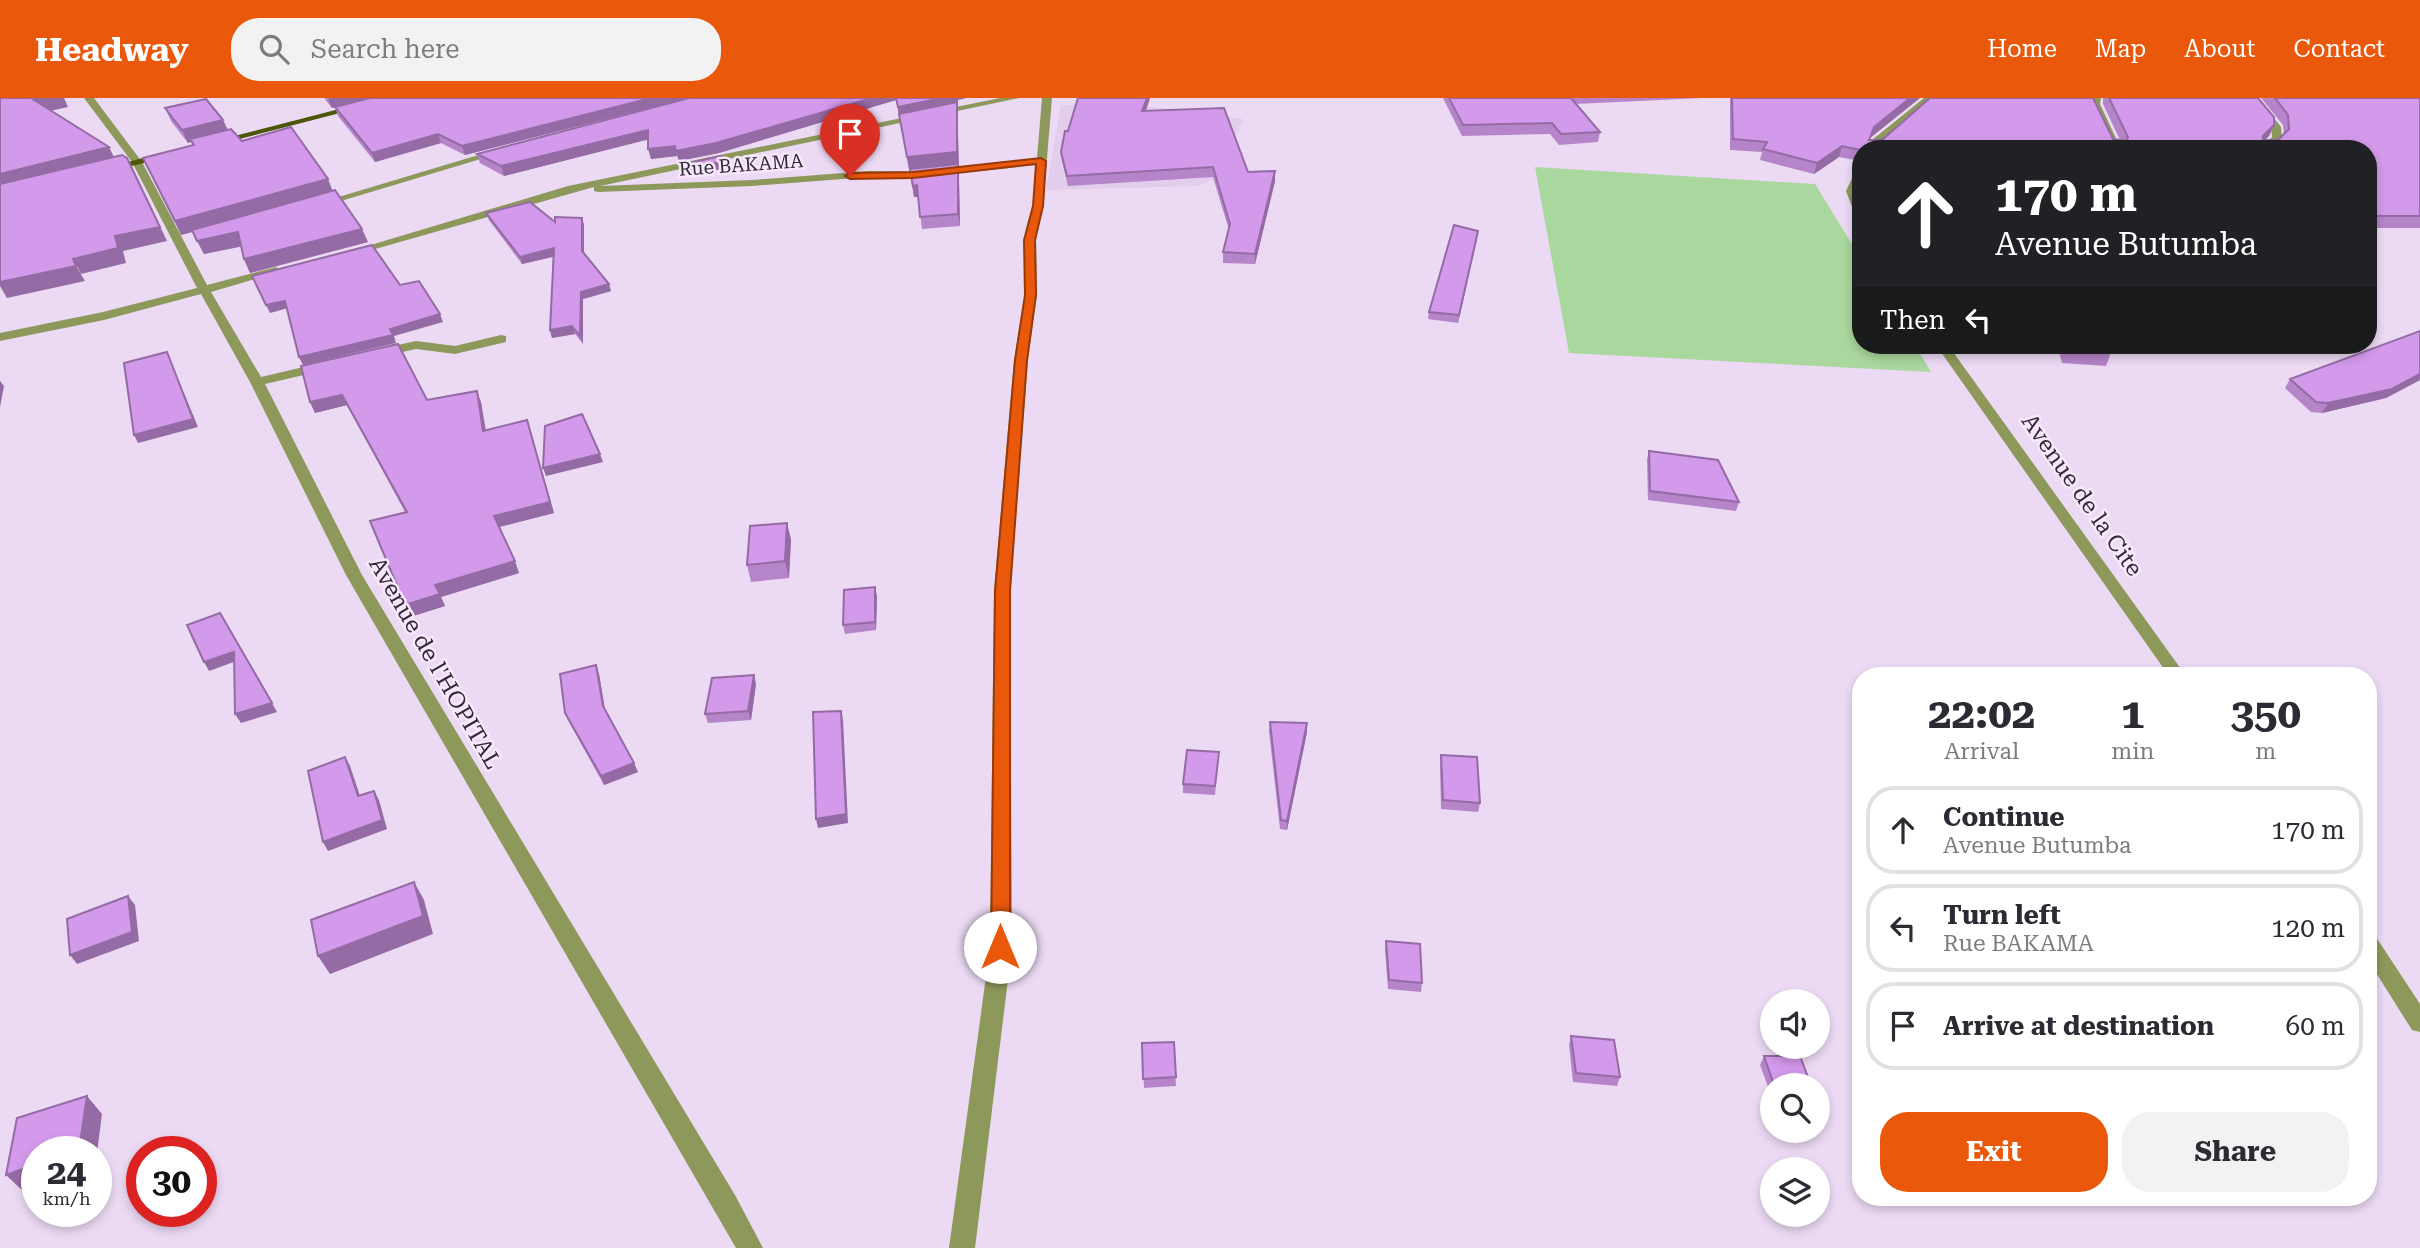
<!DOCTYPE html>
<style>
body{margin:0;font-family:"Roboto Serif",serif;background:#f2f2f3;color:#2b2b33;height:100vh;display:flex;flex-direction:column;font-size:26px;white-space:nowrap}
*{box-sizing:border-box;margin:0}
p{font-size:23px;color:#7c7c81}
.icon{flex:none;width:38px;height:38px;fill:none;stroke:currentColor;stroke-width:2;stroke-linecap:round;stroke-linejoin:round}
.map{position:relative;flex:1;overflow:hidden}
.sheet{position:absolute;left:1852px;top:569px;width:525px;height:539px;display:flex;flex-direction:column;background:#fff;border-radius:28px;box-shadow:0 4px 10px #0003}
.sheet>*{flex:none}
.guide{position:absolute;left:1852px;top:42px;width:525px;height:214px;border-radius:28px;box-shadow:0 4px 10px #0003;background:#202124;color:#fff;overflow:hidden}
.controls{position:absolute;left:1760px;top:891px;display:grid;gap:14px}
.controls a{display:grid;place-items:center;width:70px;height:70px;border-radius:50%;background:#fff;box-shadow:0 4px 10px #0003;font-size:35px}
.speed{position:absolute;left:21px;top:1038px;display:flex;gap:14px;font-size:35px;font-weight:700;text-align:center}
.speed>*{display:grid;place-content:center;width:91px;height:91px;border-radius:50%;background:#fff;box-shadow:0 4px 10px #0003;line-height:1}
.speed small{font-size:18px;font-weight:400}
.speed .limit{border:10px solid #d22;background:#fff;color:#111}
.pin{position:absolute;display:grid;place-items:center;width:60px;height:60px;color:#fff;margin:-72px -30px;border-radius:50% 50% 50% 0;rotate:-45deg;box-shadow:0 0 7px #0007}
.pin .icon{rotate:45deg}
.me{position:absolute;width:77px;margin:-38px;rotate:0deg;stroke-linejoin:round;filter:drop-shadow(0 0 5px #0008)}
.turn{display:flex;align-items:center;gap:24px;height:147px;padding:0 28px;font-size:32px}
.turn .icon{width:91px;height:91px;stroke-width:2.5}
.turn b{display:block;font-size:49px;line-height:60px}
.then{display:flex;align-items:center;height:66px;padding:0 28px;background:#0003;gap:14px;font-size:26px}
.eta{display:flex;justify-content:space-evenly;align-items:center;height:119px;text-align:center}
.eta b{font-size:42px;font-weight:700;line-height:49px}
.action{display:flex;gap:14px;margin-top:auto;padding:14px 28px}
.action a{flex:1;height:80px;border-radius:28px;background:#ea580c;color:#fff;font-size:28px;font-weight:700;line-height:80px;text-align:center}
.action a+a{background:#f2f2f3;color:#2b2b33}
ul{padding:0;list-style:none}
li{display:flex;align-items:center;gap:21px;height:88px;margin:0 14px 10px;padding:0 14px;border:4px solid #e1e1e2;border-radius:28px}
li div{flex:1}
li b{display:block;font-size:26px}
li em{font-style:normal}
header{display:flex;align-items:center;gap:42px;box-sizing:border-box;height:98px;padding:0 35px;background:#ea580c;color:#fff}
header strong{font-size:33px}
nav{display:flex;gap:38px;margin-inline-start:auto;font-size:24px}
.search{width:490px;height:63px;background:#f2f2f3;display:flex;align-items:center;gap:18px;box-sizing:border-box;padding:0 24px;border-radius:28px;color:#7c7c81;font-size:26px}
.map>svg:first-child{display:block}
</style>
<header>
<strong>Headway</strong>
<div class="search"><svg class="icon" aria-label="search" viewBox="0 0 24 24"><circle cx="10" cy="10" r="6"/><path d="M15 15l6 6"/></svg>Search here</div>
<nav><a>Home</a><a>Map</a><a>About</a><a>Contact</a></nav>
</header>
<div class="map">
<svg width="2420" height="1150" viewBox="0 0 2420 1150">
<rect width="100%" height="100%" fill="#ecdaf4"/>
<path fill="#e3cded" d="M1061,7L1147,8L1243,21L1237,36L1214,41L1231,72L1199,88L1046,92Z"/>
<path fill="#aad79d" d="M1535,69L1815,86L1860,159V247H1915L1931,274L1569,255Z"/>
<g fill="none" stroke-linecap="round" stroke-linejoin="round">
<path fill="#8d985b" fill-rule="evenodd" d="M84,0H94L142,64L207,187L276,169L282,173L211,194L261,279L325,264L332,268L330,271L265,286L362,477L735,1097L763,1150H736L346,477L250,284L201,196L104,222L0,243V235L103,214L197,190L132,64Z
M1000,0H1019L600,88L752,82L869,73L913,74L1037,60L1042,0H1052L1043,108L1036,142L1037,196L1028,262L1010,493L1012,849L975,1150H949L990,849L994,493L1014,262L1025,196L1024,142L1033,108L1036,67L913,80L869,79L752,88L598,94L594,93V89L354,157L344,155L568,88Z
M1924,0H1935L1877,51H1867L1872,42Z
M2091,0H2101L2100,6L2121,51H2111L2090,6Z
M2248,0H2258L2281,29L2282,40L2271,51H2260L2272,39L2271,29Z
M495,52L504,54L321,109L312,107Z
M1860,71V85L1856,93L1860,102V117L1854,114L1846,93L1855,74Z
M501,237L506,238V244L455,256L416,251L380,259L373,255L375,252L416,243L455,248Z
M1936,247H1948L2186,578H2169Z
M2368,837L2376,839L2420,906V934L2412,932L2368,862Z"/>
<path fill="#4d5707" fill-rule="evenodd" d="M382,0H398L216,47L211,44Z
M165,54L169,55V59L107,74L102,71Z"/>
</g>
<path fill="#b584c9" d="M324,0H688L465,57L441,45L375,64L338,18L335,9L332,10Z
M689,0H966L958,2L957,6L960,128L922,131L918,99H914L896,2L719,55L679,63L677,58L651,61L648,41L504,78L480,65L477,56Z
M1150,0L1146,13L1248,74L1275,73V83L1255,166L1223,165V154L1229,132L1213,79L1068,88L1062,63L1061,54L1068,33Z
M1443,0H1702L1575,6L1600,34L1598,44L1559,47L1550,36L1462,38Z
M1730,0H1920L1870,40V42H2120L2103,6V0H2258L2274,27L2269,38L2265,42H2278L2284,37L2283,27L2261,0H2420V130H2368V51H1860V63L1839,59L1814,76L1760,62L1762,54L1730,52Z
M165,10L223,22L228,32L242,43L332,93L368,144L250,175L244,161L241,148L204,156L193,134L181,137L143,60L193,48L191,44L188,45L171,23Z
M486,115L555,124L582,120L584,127V156L611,193L583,201V246L575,236L552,240L550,232L553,159L522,166L489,122Z
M1478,133L1458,225L1428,221L1429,214Z
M2420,233V282L2386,300L2322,315L2311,314L2285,290L2290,281Z
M2057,247H2113L2111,255L2106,268L2062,265Z
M301,268L427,302L481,304L486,332L527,322L554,415L499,429L519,475L441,499L445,508L410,519L405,414L347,307L315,315L310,304Z
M1649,353L1739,404L1736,413L1648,402L1647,361Z
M791,441L789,480L751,484L747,467Z
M877,498L876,532L845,536L843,527Z
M599,576L605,613L638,674L604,687L569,624L565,615Z
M756,586L751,622L708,625L705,616Z
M1270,624L1307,625V634L1287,732L1280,731L1269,633Z
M1219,654L1215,697L1183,695V686Z
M1441,657L1480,705L1478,714L1441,711L1440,666Z
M1386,843L1422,885L1421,894L1388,891L1385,852Z
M1571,938L1620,979L1617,988L1573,984L1569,947Z
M1174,944L1176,988L1144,990L1142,945Z
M1764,958L1811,987H1773V1002L1760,967Z
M1818,1006L1825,1024L1821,1032H1818Z"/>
<path fill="#946ba4" d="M42,0H64L68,9L41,15L34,2Z
M330,0H370L332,10L328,1Z
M651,0H688L465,57L462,48Z
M872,0H896V2L719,55L679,63L676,53Z
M942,0H966L958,2L957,6L959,66L909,71L907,59L957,6L899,18L898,9Z
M1147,0H1150L1142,23V13Z
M1910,0H1920L1870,40L1866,51L1874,29Z
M223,22L229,35L190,41L191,44L188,45L182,32Z
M2274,27L2269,38L2258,49L2263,38Z
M648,32L650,41L504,78L501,68Z
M438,36L441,45L375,64L372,55Z
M675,48L677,58L651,61L648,51Z
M1842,48L1839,59L1814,76L1817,65Z
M109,49L116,63L0,91V76Z
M127,60L167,143L123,153L126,165L81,176L73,161L115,138Z
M723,64L724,71L683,77L681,70Z
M958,66L959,78L960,128L958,116Z
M1275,73V83L1255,166V156Z
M328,81L333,94L181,137L175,123Z
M917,87L918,99H914L913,88Z
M582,120L584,127V161L582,153Z
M362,131L368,144L250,175L244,161Z
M1478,133L1477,141L1458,225L1459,217Z
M238,134L244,148L204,156L197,143Z
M554,150L556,158L522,166L520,159Z
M76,168L85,183L7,200L0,188V184Z
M609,186L611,193L583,201V246L580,238L581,194Z
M285,203L288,210L270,215L266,207Z
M440,216L443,224L394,238L396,245L303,267L299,259Z
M572,228L575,236L552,240L550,232Z
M167,254L198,329L138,345L134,337Z
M2420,276V282L2386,300L2322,315L2328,305Z
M0,283L4,288L0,309Z
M477,293L481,304L487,344L483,333Z
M342,297L347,307L315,315L310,304Z
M527,322L554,415L499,429L494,418Z
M600,356L603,364L546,378L543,370Z
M787,425L791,441L789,480L785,463Z
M515,463L519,475L441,499L445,508L410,519L405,507L435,487Z
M875,489L877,498L876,532L875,524Z
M234,554L239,562L209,573L204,564Z
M596,567L599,576L606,617L603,608Z
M754,577L756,586L751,622L748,613Z
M272,605L277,614L241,625L235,616Z
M841,613L843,622L848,725L818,730L816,721Z
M1307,625V634L1287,732V723Z
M345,659L350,668L363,707L358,698Z
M634,665L638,674L604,687L601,678Z
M374,693L379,702L387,731L328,753L323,744Z
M414,784L424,802L433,836L330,876L318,858Z
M128,798L135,807L139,843L77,866L70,857Z
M87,998L102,1016L96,1063V1054H76Z
M37,1066V1089L24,1094L6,1077Z"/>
<path fill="#d399ea" stroke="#946ba4" stroke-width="2" d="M0,0H42L34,2L109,49L0,76Z
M370,0H651L462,48L438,36L372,55L335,9Z
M689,0H872L716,45L676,53L675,48L648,51V32L501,68L477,56Z
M896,0H942L898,9Z
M1078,0H1147L1142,13L1224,10L1248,74L1275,73L1255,156L1223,154L1230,126L1213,69L1067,78L1061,54L1065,33H1068Z
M1449,0H1571L1600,34L1561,36L1552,25L1463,27Z
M1732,0H1910L1874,29L1869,42H1882L1930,0H2093L2113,41L2126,43L2128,39L2109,0H2258L2274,19V27L2263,38V42H2278L2289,31L2288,17L2275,0H2420V118H2368V51L1860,52L1842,48L1817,65L1763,51L1767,44L1733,41Z
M206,1L223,22L182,32L165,10Z
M957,4V54L907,59L899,16Z
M291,29L328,81L175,123L143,60L194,47L190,41L231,31L242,43Z
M122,57L127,60L160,129L115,138L118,150L73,161L76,168L0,184V86Z
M721,58L723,64L681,70L680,67Z
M958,66V116L920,119L917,87L913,88L910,71Z
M335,92L362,131L244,161L238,134L197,143L192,132Z
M530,104L555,124V119L582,120V153L609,186L581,194L580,238L572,228L550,232L554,150L520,159L486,115Z
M1454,127L1478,133L1459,217L1429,214Z
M372,147L400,187L419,183L440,216L390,231L393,237L299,259L285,203L266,207L252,178Z
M2420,233V276L2392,291L2328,305L2316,304L2290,281Z
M398,246L427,302L477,293L483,333L527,322L550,404L494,418L515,463L435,487L440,496L405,507L370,423L407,414L342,297L310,304L301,268Z
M2066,247H2113L2111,255L2068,253Z
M167,254L193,321L134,337L124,265Z
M582,316L600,356L543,370L545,328Z
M1649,353L1718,362L1739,404L1650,393Z
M787,425L785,463L747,467L750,428Z
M875,489V524L843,527L844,492Z
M220,515L272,605L235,616L234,554L204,564L187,527Z
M596,567L603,608L634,665L601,678L565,615L560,576Z
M754,577L748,613L705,616L712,580Z
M841,613L846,716L816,721L813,614Z
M1270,624L1307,625L1287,723L1281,722Z
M1187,652L1219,654L1215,688L1183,686Z
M1441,657L1477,659L1480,705L1443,702Z
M345,659L358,698L374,693L382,722L323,744L308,673Z
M414,784L423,818L318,858L311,822Z
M128,798L132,834L70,857L67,821Z
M1386,843L1420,846L1422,885L1389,882Z
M1571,938L1614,942L1620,979L1576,975Z
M1174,944L1176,979L1143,981L1142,945Z
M1764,958H1800L1811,987H1774Z
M87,998L79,1052L76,1054H37V1066L6,1077L17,1020Z
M1818,1006L1825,1024H1818Z"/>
<path fill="#ea580c" stroke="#983908" stroke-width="2" d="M1041,60L1046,63L1043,108L1035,142L1036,197L1027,262L1010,493V849L1007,854L1000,857L994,854L991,849L995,493L1015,262L1025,197L1024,142L1033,108L1036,66L913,80L850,81L845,78L850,75L913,74Z"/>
<g text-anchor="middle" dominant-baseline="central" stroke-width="5" stroke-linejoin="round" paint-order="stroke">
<g font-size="19" fill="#312a34" stroke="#f7e8fd">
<text transform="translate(741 67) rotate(-4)">Rue BAKAMA</text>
</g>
<g font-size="23" fill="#312a34" stroke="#f7e8fd">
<text transform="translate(2082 397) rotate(55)">Avenue de la Cite</text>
<text transform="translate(435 565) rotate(60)">Avenue de l'HOPITAL</text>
</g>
</g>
</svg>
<div class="controls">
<a><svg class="icon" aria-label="sound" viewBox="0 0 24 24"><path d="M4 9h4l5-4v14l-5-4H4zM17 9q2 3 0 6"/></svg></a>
<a><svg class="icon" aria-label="search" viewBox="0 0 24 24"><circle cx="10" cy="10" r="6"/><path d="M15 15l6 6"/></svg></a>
<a><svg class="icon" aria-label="layers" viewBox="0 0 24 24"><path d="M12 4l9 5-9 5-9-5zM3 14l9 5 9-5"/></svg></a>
</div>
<div class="speed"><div>24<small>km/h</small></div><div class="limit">30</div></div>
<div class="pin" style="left:850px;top:78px;background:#d93025"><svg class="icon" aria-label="arrive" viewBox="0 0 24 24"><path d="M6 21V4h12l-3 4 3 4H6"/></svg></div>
<svg class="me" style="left:1000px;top:849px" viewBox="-20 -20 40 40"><circle r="19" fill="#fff"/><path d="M0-13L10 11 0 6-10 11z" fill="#ea580c"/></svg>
<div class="guide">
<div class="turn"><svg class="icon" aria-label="ahead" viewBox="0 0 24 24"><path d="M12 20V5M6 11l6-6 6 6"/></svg><div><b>170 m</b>Avenue Butumba</div></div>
<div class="then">Then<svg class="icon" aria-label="left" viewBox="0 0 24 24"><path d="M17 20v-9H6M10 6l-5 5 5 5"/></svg></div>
</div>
<section class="sheet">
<div class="eta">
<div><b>22:02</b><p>Arrival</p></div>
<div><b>1</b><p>min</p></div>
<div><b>350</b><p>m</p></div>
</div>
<ul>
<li><svg class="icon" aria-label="ahead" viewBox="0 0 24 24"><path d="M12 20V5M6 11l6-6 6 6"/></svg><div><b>Continue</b><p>Avenue Butumba</p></div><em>170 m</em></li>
<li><svg class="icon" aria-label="left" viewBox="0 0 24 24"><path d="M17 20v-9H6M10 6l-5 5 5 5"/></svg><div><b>Turn left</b><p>Rue BAKAMA</p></div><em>120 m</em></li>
<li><svg class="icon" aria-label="arrive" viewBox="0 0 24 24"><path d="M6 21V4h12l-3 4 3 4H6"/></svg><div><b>Arrive at destination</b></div><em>60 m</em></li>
</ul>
<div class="action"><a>Exit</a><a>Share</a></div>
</section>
</div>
